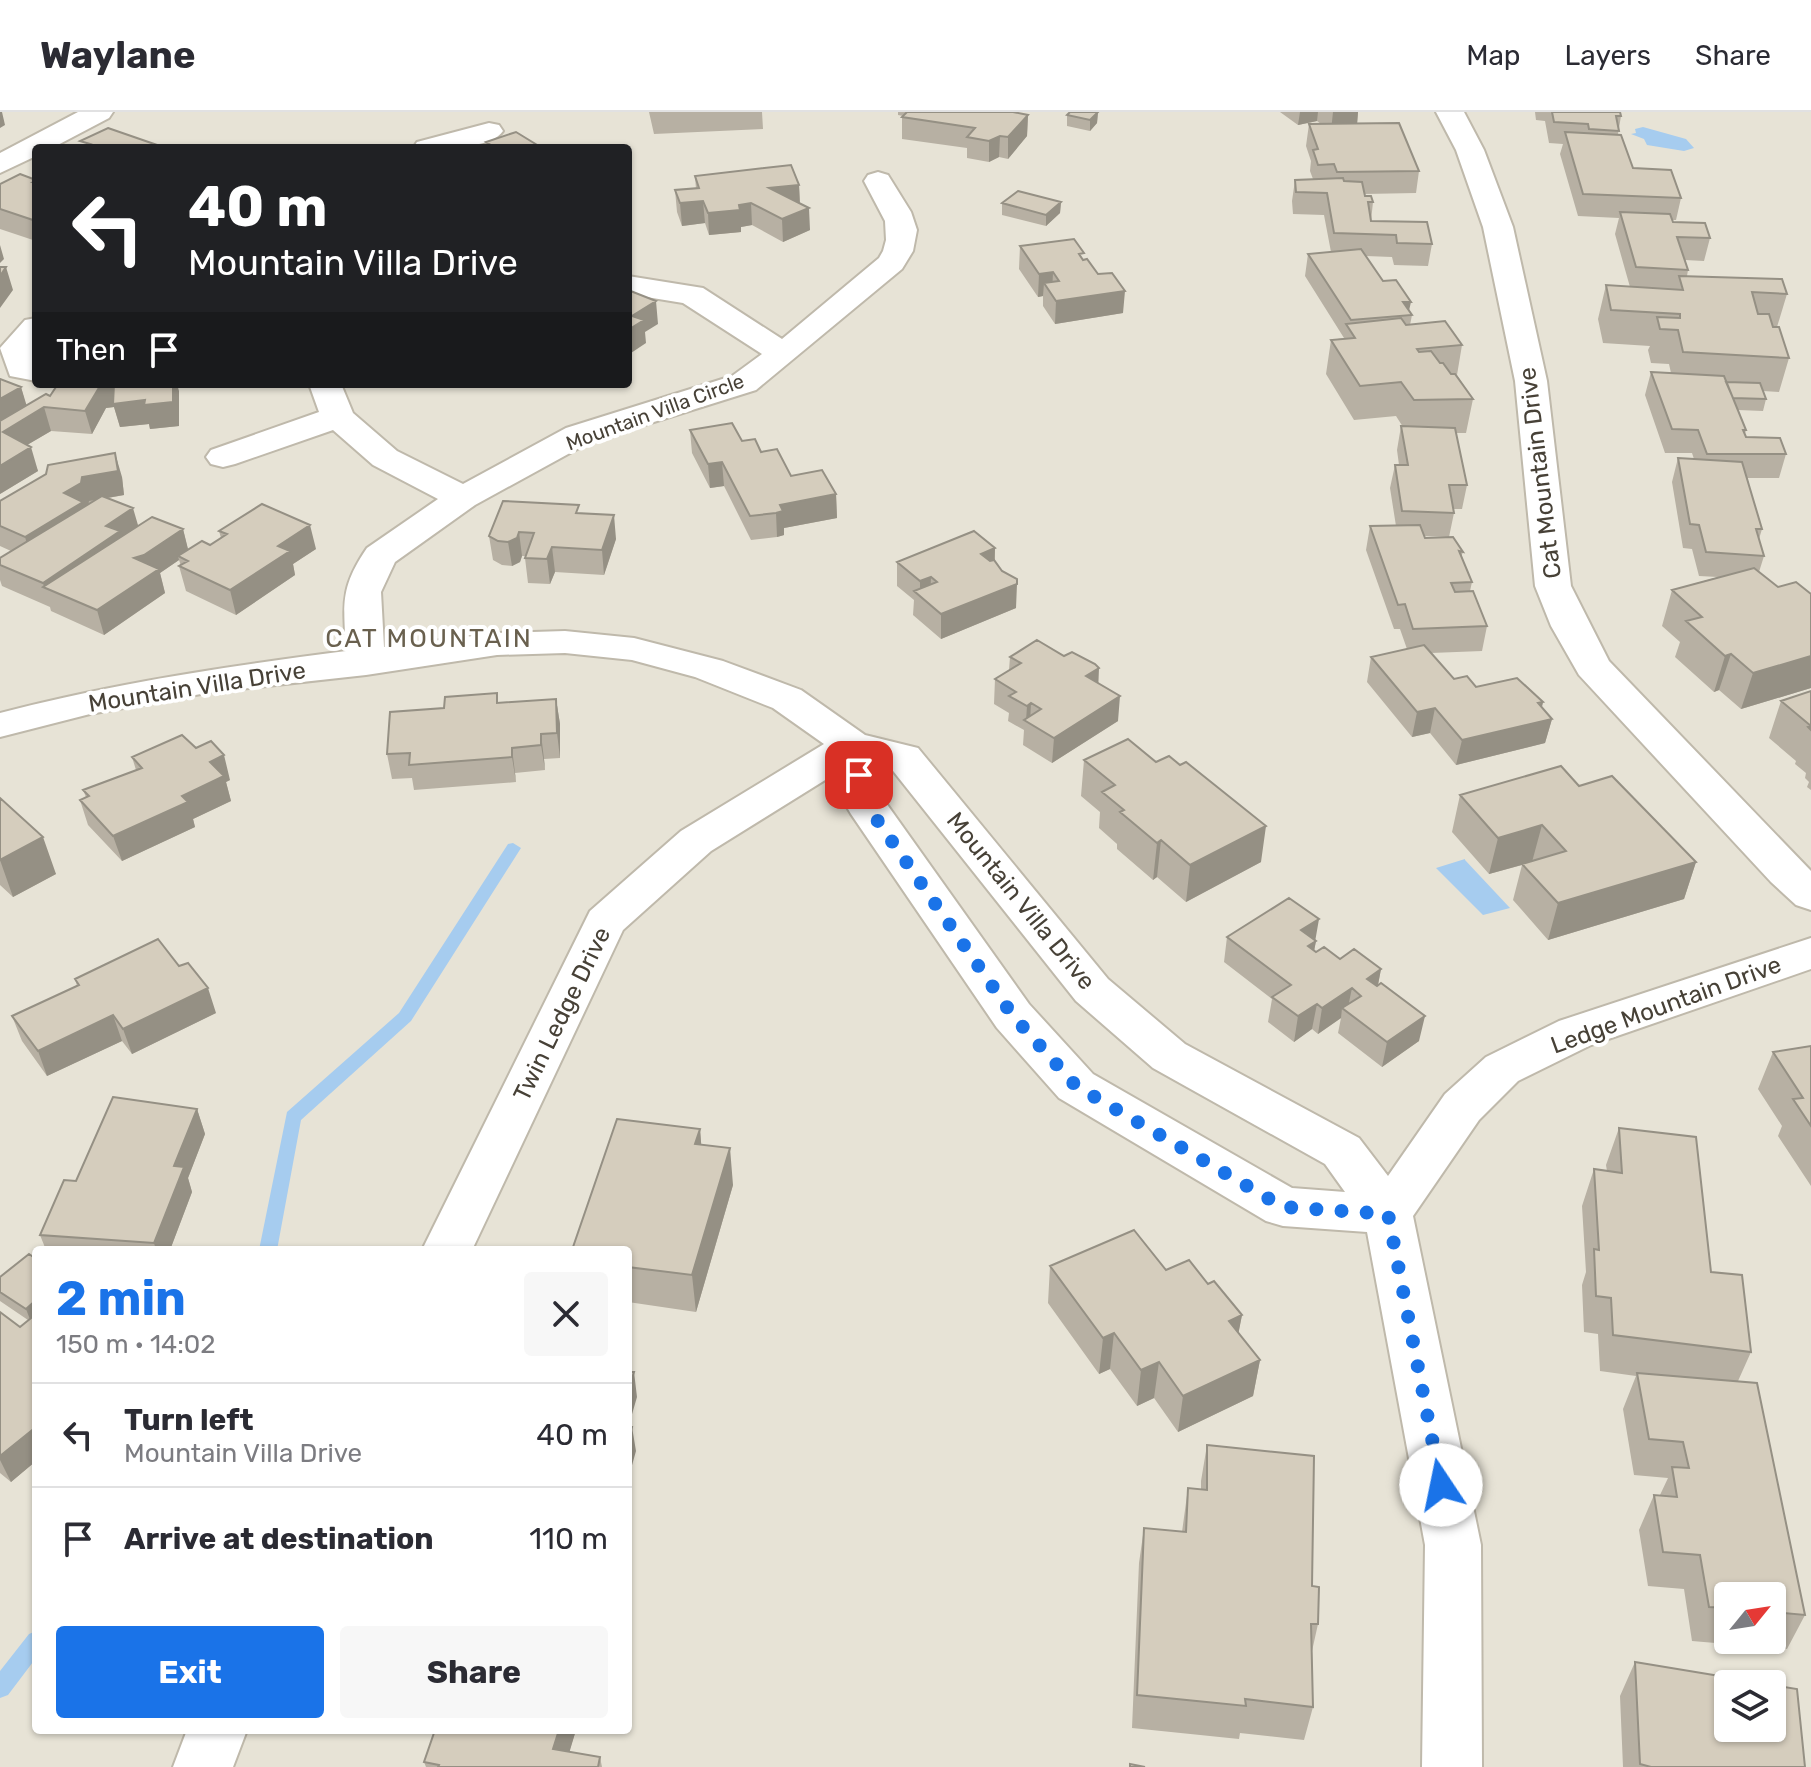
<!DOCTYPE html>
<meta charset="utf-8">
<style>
body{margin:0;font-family:Rubik,sans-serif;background:#f7f7f7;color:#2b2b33;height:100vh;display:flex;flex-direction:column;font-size:30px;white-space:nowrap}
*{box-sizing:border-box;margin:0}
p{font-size:26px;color:#7c7c81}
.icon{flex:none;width:44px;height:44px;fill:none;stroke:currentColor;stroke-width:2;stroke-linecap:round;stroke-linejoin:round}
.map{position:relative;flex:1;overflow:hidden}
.side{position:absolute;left:32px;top:1134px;width:600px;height:488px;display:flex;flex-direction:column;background:#fff;border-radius:8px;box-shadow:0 2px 6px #0004}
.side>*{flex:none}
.banner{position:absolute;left:32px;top:32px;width:600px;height:244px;border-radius:8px;box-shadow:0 2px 6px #0004;background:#202124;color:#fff;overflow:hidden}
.needle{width:52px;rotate:60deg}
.buttons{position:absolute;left:1714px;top:1470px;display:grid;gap:16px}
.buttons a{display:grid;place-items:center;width:72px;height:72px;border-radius:8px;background:#fff;box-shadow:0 2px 6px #0004;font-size:40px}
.pin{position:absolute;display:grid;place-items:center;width:68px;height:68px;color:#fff;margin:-34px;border-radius:16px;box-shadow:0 4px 12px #0006}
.me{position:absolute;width:88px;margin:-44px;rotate:349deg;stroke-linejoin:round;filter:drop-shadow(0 0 6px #0008)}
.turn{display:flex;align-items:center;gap:28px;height:168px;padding:0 24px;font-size:36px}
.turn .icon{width:104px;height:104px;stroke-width:2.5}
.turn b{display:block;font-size:56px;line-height:68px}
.then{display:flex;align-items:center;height:76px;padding:0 24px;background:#0003;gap:16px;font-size:30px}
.round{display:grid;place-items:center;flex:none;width:84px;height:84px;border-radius:8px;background:#f7f7f7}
.head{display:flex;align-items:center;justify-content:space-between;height:136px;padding:0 24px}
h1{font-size:48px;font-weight:700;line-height:60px;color:#1a73e8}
.action{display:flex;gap:16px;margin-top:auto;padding:16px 24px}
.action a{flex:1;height:92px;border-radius:8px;background:#1a73e8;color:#fff;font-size:32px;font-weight:700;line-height:92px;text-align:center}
.action a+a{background:#f7f7f7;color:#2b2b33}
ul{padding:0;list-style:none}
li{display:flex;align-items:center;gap:24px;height:104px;padding:0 24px;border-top:2px solid #e1e1e2}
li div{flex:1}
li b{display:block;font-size:30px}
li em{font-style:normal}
header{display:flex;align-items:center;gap:48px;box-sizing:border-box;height:112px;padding:0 40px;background:#fff;border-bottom:2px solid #e1e1e2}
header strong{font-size:38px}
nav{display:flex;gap:44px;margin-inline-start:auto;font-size:28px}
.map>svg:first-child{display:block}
</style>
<header>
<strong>Waylane</strong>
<nav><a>Map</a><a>Layers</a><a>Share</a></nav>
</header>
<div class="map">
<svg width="1811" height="1655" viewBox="0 0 1811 1655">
<rect width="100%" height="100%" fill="#f4f1e8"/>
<path fill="#e7e3d6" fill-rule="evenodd" d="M0,0H1811V1655H0ZM36,36H628V272H36ZM36,1138H628V1618H36ZM1728,1484H1772V1528H1728ZM1728,1572H1772V1616H1728Z"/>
<path fill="#a6ccef" d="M1643,15L1686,27L1694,36L1684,39L1647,33L1644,27L1631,22L1636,21L1635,17Z
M1465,747V748L1510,796L1483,803L1436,756Z"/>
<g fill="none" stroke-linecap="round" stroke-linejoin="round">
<path fill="#a6ccef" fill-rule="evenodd" d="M513,731L521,736L411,909L301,1008L277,1138H259L287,1000L399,901L508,732Z
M36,1519V1546L8,1583L0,1586V1559L29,1522Z"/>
<defs>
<path id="minor" d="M78,0H113L109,6L52,36H36V44L0,61V41Z
M1436,0H1464L1484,38L1513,115L1547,269L1571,474L1609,549L1811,759V798L1796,793L1771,770L1579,563L1551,514L1535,474L1515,269L1483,115L1456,38Z
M489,11L499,13L503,19C489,39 435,36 413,36L417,30Z
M878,60L888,63L911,100L917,118L913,139L902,157L756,278L590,330L475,393L395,450L381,480L384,535L497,521L565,519L634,526L723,549L801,578L865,623L918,636L1108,867L1185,932L1359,1026L1388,1064L1445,982L1486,945L1559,909L1811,826V857L1591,933L1518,969L1479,1008L1413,1104L1481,1433L1482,1655H1422L1425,1433L1367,1120L1283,1114L1266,1109L1059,986L997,916L851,702L845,692L838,660L711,739L623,818L472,1138H422L590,799L681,719L824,632L773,596L695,565L632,548L565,541L497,543L366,563L212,580L90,602L0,625V601C114,571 229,554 346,539C344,493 339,477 367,436L438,387L373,353L333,318L235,352L223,355L211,352L206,345L211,338L319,300L309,272H341L353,301L397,339L463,372L566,316L732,264L762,242L683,191L628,182V164L703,176L782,227L879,146L883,139L886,128L885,109L864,69L868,63ZM877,651L890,655L1076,889L1153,956L1325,1052L1345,1080L1292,1076L1093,962L1029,892L886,691Z
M36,206V234L32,237L36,269L10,264L0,236L25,208Z
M187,1618H247L233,1655H173Z"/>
</defs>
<use href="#minor" stroke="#bfb9ab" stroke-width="4"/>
<use href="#minor" fill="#fff" fill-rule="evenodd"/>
</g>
<path fill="#b7b0a3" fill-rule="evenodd" d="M649,0H762L763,17L654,22Z
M898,0H1013L1028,3L1027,24L1008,47L999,45L989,50L967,46V36L902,27V5L903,4L898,3Z
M1098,0L1097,11L1090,19L1067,14V3Z
M1280,0H1358L1357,12L1419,59L1416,81L1364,82L1365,84L1373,90L1371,109L1432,132L1428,154L1394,153L1392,145L1366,144L1383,169L1412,203L1410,213L1462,233L1457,263L1473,287L1466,321H1456L1467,373L1462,397H1453L1454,401L1449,425L1425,424V426L1463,440L1461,445L1472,470L1470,479L1487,514L1482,539L1431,541L1454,567L1476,575L1543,590L1542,595L1552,607L1545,631L1456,653L1430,621L1412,625L1367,570L1371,545L1407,537L1400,517H1394L1366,438L1370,414H1396L1390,376L1395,353H1399L1397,338L1401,314L1403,315L1396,304L1354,308L1326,262L1331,228L1344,226L1305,164L1308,142L1331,140L1324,103L1293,102L1292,89L1295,68L1313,67L1310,59L1311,49L1306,34L1309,12H1321L1317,9L1298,13Z
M1535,0H1620L1621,4L1618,22L1633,56L1681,86L1676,108H1672L1673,110L1710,126L1704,149L1685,148L1688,158L1687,164L1787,182L1777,215L1789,246L1779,280L1763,279L1766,287L1763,299L1738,298L1746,318L1745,322L1746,325L1786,342L1779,366H1747L1762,417L1759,427L1764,444L1759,460L1778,475L1811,482V576L1741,597L1719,578L1714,580L1675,545L1680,530L1662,514L1672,478L1718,465L1699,464L1692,437L1683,436L1672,370L1678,346L1694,347L1692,341H1665L1645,283L1651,260L1671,261L1669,252L1651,251L1648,238L1650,234L1603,231L1598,207L1606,173L1630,175L1615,122L1619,106L1578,104L1560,42L1563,32L1549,31L1545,9L1536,8Z
M486,30L542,36H487Z
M695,64L799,73L800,91L810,118L783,130L752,113L741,115V120L709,123L705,111L682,114L677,100L675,78L696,77Z
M36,68V129L0,117V72Z
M1061,90L1060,101L1046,114L1002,103V91Z
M1020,134L1084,148L1123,201L1055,212L1043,194V184L1038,185L1019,157Z
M21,275L26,294L50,284L179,279V314L150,317L149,312L120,315L114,295L106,296L92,322L51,319L27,333L38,359L0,382Z
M690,318L742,329L791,364L836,382L837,406L784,416V423L777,425L751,428L724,374L710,376L692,341Z
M46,362L122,365L124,383L108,386L138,413L183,417L188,438L210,433L221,426L219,419L316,437L293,452L295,463L236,503L186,479L179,454H181L179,448L160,461L165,481L104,523L51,499L50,495L2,474L0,468V446L11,439L0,434V389Z
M580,401L616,427L604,463L555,460L550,472L528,471L525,446L526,444H522L520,450L512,454L502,453L493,448L489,424Z
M995,436V449L1016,496L941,527L913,503L914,488L897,474V450Z
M1010,545L1098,572L1118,609L1052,651L1023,633L1024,618L1008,609L1009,601L994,592L995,567L1009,558Z
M1811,579V678L1807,675L1809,670L1805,666L1806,661L1795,652L1796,649L1769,626L1781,589Z
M497,581L498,591L556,587L560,612V646L544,647L545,658L515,661L516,670L414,678L412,666L392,667L387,642L444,596Z
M132,645L230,668L226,670L231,689L193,707L195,715L122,749L88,713L80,688L86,685L83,678L136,658Z
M1084,648L1261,750L1186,790L1157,765L1153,768L1117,737V732L1099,716L1100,700L1081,684Z
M1579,674L1696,750L1684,787L1548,828L1513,788L1522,753L1489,762L1452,720L1460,683Z
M0,686L56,762L13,785L0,773Z
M1227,825L1315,828L1316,829L1314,839L1381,857L1378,873L1419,929L1382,955L1338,921L1341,906L1318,922L1312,917L1294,930L1268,910L1272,887L1224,850Z
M75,867L216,901L132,942L122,929L47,964L22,929L12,904L77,874Z
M1811,934V1074L1778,1024L1782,1014L1758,977L1773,940Z
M197,997L205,1022L188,1066L192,1080L170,1138H46L40,1123L76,1069Z
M1619,1016L1711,1160L1751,1240L1738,1269L1805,1503L1787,1537L1692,1529L1684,1477L1648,1474L1639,1418L1654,1383H1660L1668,1366L1634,1363L1623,1297L1636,1264L1600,1259L1598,1222L1584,1220L1582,1173L1586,1160L1582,1094L1594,1057L1607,1059L1606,1053ZM1728,1484H1772V1528H1728Z
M700,1017L701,1032L733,1073L696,1200L628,1190V1138Z
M29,1142L36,1349L11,1370L0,1361V1200L20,1215L28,1208L0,1189V1165Z
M1050,1154L1166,1158L1208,1172L1242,1203L1238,1222L1260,1248L1253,1284L1178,1320L1154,1286L1137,1294L1110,1257L1099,1262L1048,1191Z
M1207,1333L1312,1474L1318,1512L1312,1539L1313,1595L1304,1628L1240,1621L1239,1627L1132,1616L1139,1451L1144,1416L1182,1420L1188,1376L1201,1378V1369Z
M1635,1550L1805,1655H1623L1620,1584Z
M435,1618H576L569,1640L600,1645L602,1655H426L424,1650Z"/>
<path fill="#959084" d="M0,0H2L5,13L0,16Z
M1098,0L1097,11L1090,19V8Z
M1300,0H1318L1317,9L1298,13Z
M1333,0H1358L1357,13L1331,19Z
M1028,3L1027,24L1008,47V25Z
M1000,24L999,45L989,50V29Z
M799,73L800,95L769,76Z
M703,89L705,111L682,114L680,91Z
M1061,90L1060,101L1046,114V103Z
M751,91L752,113L741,115V120L709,123L708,101L739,93Z
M809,96L810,118L783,130L782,107Z
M0,133L4,147L0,151Z
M6,155L13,178L0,196V164Z
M1053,160L1052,183L1044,171L1043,184L1038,185L1039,162Z
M1125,179L1123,201L1055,212L1056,189Z
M656,189L658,212L645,220L646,231L628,243V218L632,204Z
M1403,190H1411L1408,203Z
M108,272H177L179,279V314L150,317L149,312L120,315L114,295L106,296L92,322L85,299L98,273Z
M21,275L28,298L0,315V287Z
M44,295L51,319L10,343L3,320Z
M31,335L38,359L0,382V354Z
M115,341L122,365L124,383L89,389L88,395L32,449L25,425L64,381L82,365Z
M722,350L724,374L710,376L708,352Z
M836,382L837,406L784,416V423L777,425L776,401L780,393Z
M133,396L140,420L44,475L43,471L106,414Z
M614,403L616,427L604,463L602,438Z
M310,413L316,437L293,452L295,463L236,503L230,478L278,434Z
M183,417L189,441L178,444L179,448L160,461L165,481L104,523L97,498L134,446Z
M519,420L522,444L520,450L512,454L508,430Z
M552,435L555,460L550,472L547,447Z
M995,436L994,460L981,442Z
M931,465L930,489L920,484V469Z
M1017,472L1016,496L941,527V502Z
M1731,542L1719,578L1714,580L1725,544Z
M1811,544V576L1741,597L1753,561Z
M1099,556L1098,581L1086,564Z
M1120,584L1118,609L1052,651L1054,626Z
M556,587L560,612V646L557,621Z
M1543,590L1538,610L1552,607L1545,631L1456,653L1462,628Z
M1031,591L1030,611L1026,609L1027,594Z
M1435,596L1430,621L1412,625L1417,600Z
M541,622L544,647L545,658L541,633Z
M512,636L515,661L516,670L512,645Z
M224,643L230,668L226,670L231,689L193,707L195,715L122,749L113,724L182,684L210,650Z
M1542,713L1532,750L1489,762L1498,726Z
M1266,714L1261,750L1186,790L1190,753Z
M43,725L56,762L13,785L0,748Z
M1161,728L1157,765L1153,768L1157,731Z
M1696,750L1684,787L1548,828L1558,791Z
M1319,807L1315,830L1316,829L1311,854L1301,818Z
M1381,857L1376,883L1367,867Z
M208,876L216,901L132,942L123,917Z
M1352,876L1347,900L1342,896L1341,906L1318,922L1322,896Z
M1317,892L1312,917L1294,930L1298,904Z
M113,903L122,929L47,964L38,939Z
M1425,904L1419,929L1382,955L1387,930Z
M197,997L205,1022L188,1066L192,1080L170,1138H156L154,1131L174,1054Z
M700,1017L703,1054L695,1032Z
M730,1036L733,1073L696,1200L692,1163Z
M36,1188V1206L31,1210L26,1197Z
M1242,1203L1235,1239L1229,1209Z
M1114,1221L1110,1257L1099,1262L1103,1226Z
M1260,1248L1253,1284L1178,1320L1183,1284Z
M1159,1250L1154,1286L1137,1294L1141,1258Z
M634,1260L637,1285L628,1316V1279Z
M36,1315V1349L11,1370L0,1348V1344Z
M632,1315L636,1339L629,1364L628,1329Z
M559,1618H576L565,1655L553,1637Z"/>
<path fill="#d5cdbd" stroke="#959084" stroke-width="2" d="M907,0H1013L1028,3L1008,25L1000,24L989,29L967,25L975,16L902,5Z
M1070,0H1098L1090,8L1067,3Z
M1552,0H1620L1621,4H1616L1619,19L1589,17L1588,12L1554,10Z
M1399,11L1419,59L1337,60L1334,52L1318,53L1313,38L1318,37L1309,12Z
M108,16L160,34L156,36H81L90,32L80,29Z
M516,20L542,36H496L486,30Z
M1565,20L1621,23L1633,56L1671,58L1681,86L1583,82Z
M791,53L799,73L769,76L809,96L782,107L751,91L739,93L740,98L708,101L703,89L680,91L675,78L699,76L695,64Z
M20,62L36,68L33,70H36V109L0,97V72Z
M1343,66L1344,69L1362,70L1365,84H1371L1373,90H1368L1371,109L1427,110L1432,132L1397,131L1396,123L1334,121L1327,81L1296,80L1295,68Z
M1018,79L1061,90L1046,103L1002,91Z
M1620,100L1670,102L1673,110L1705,111L1710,126L1677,125L1688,158L1636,155Z
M1074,127L1084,141L1079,142L1083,148L1087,147L1098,162L1112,161L1125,179L1056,189L1044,171L1059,169L1053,160L1039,162L1020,134Z
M1361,137L1383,169L1396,168L1411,190H1403L1412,203L1351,208L1308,142Z
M0,155H6L0,164Z
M1679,164L1782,167L1787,182L1752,180L1758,202H1769L1773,215H1779L1789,246L1683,240L1678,218L1660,217L1657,205L1680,206V202L1611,198L1606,173L1683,178Z
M628,178L656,189L632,204L644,208L628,218Z
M1401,206L1406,213L1445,209L1462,233L1417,237L1419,240L1431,239L1440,251H1443L1451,262H1455L1473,287L1414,288L1401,270L1360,274L1331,228L1355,226L1346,212Z
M1651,260L1724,264L1746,318H1743L1746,325L1780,326L1786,342H1707L1698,318L1672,317Z
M0,267L21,275L0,287Z
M1726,270L1760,271L1766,287L1733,286Z
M58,272L100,274L85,299L44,295L3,320L31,335L0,354V309L46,282L50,284Z
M114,272H173V290L144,293L145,288L113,292Z
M732,311L742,329L755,327L761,340L777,337L791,364L822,358L836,382L780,393L783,399L776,401L750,404L722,350L708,352L690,318Z
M1401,314L1455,316L1467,373H1449L1454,401L1402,399L1395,353H1408Z
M115,341L118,359L82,365L81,371L64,381L83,390L25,425L0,414V389L46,362L48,353Z
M1678,346L1742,350L1762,417H1756L1764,444L1706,440L1699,413L1690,412Z
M102,384L133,396L106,414L120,419L43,471L0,453V446Z
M503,389L579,393L576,401L614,403L602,438L552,435L547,447L525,446L534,421L519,420L517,426L508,430L498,429L489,424Z
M262,392L310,413L278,434L290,439L230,478L179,454L188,449L178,444L202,429L210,433L227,422L219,419Z
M152,405L183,417L144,443L134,446L159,457L97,498L43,475Z
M1420,413L1425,426L1453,425L1463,440L1459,439L1472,470L1451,471L1455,480L1473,479L1487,514L1413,517L1405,492L1398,493L1370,414Z
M974,419L995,436L981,442L990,449L994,448L1002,459L1017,467V472L941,502L914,479L937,470L931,465L920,469L897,450Z
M1754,456L1778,475L1796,470L1811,482V544L1753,561L1731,542L1725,544L1686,509L1702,505L1672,478Z
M1037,528L1064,544L1072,540L1095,552L1099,556L1086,564L1120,584L1054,626L1024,608L1041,597L1031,591L1027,594L1009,584L1016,580L995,567L1021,551L1010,545Z
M1424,533L1454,567L1467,564L1476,575L1517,566L1543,590L1538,591L1552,607L1462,628L1435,596L1417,600L1371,545Z
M1811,579V618L1808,615L1811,614L1781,589Z
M497,581V591L556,587L557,621L541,622V633L512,636V645L409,653L410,641L387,642L390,600L444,596L445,585Z
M182,623L196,636L211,629L224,643L210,650L224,664L182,684L188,690L113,724L80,688L89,684L83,678L142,656L132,645Z
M1128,627L1156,650L1169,644L1180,653L1186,650L1266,714L1190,753L1161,728L1157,731L1120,700L1124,698L1102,680L1115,673L1084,648Z
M1561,654L1579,674L1612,664L1696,750L1558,791L1522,752L1566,739L1542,713L1498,726L1460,683Z
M0,686L43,725L0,748Z
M1289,786L1319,807L1301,818L1316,829L1308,834L1316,840L1324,835L1340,847L1354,837L1381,857L1367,867L1377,874L1381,871L1425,904L1387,930L1342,896L1361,884L1352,876L1322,896L1317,892L1298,904L1272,885L1291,873L1227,825Z
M158,827L179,854L188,851L208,876L123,917L113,903L38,939L12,904L79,873L75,867Z
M1811,934V1014L1793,987L1803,986L1773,940Z
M113,985L197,997L174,1054L184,1055L154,1131L40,1123L64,1068L76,1069Z
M617,1007L700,1017L695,1032L730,1036L692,1163L628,1155V1138H572Z
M1619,1016L1696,1025L1711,1160L1742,1163L1751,1240L1613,1223L1611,1186L1596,1184L1594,1137L1599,1138L1594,1057L1622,1061Z
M1134,1118L1166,1158L1189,1148L1208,1172L1214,1169L1242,1203L1229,1209L1260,1248L1183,1284L1159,1250L1141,1258L1114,1221L1103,1226L1050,1154Z
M29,1142L36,1147V1188L26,1197L0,1180V1165Z
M0,1200L20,1215L36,1202V1315L0,1344Z
M628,1260H634L628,1279Z
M1637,1261L1757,1271L1805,1503L1772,1500V1484H1728V1496L1709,1495L1700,1443L1663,1440L1654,1383L1677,1385L1672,1355L1689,1356L1683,1330L1649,1327Z
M628,1314L632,1315L628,1329Z
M1207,1333L1314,1344L1312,1474L1319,1475L1318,1512H1311L1313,1595L1245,1587L1246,1594L1137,1583L1144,1416L1186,1420L1188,1376L1207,1378Z
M1635,1550L1768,1572H1728V1616H1772V1573L1797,1577L1805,1655H1651L1640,1652Z
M435,1618H559L553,1637L600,1645L598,1655H438L439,1653L424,1650Z
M1130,1652L1145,1655H1130Z"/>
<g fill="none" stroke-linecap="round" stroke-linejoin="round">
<path stroke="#1a73e8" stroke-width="14" stroke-dasharray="0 25.2" d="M859,663L866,692L1013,904L1076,974L1283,1095L1388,1102L1441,1373"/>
</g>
<g text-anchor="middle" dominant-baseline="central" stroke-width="8" stroke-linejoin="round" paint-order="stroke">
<g font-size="20" fill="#474137" stroke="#fff">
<text transform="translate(655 300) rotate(-20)">Mountain Villa Circle</text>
</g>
<g font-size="24" fill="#474137" stroke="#fff">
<text transform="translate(1540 361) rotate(-97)">Cat Mountain Drive</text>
<text transform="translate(197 575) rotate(-9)">Mountain Villa Drive</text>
<text transform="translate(1021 789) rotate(51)">Mountain Villa Drive</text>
<text transform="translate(1666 893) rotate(-20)">Ledge Mountain Drive</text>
<text transform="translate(562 902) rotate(-64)">Twin Ledge Drive</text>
</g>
<g font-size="26" letter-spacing="2" fill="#69604e" stroke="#fff">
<text x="429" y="526">CAT MOUNTAIN</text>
</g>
</g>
</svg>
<div class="buttons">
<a><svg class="needle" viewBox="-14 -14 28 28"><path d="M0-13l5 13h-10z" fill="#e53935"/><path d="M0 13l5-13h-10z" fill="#7c7c81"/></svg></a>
<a><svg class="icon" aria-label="layers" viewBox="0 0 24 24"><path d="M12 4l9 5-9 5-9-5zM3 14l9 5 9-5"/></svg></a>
</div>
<div class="pin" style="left:859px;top:663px;background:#d93025"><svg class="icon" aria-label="arrive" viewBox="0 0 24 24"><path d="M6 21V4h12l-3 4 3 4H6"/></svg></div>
<svg class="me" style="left:1441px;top:1373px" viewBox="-20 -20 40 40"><circle r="19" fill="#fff"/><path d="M0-13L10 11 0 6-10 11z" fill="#1a73e8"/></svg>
<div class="banner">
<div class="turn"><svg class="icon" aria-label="left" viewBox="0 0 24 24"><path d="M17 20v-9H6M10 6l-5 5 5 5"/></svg><div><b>40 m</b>Mountain Villa Drive</div></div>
<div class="then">Then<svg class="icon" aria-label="arrive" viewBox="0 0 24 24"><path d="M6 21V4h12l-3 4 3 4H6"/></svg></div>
</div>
<section class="side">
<div class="head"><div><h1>2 min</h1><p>150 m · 14:02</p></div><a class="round"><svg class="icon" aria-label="close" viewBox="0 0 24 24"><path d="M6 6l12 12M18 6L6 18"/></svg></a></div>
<ul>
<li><svg class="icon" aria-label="left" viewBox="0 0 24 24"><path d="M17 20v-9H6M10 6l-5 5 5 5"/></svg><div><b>Turn left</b><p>Mountain Villa Drive</p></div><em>40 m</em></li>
<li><svg class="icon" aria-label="arrive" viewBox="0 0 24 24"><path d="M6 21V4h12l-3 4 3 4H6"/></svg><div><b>Arrive at destination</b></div><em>110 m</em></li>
</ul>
<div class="action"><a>Exit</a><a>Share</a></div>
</section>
</div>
